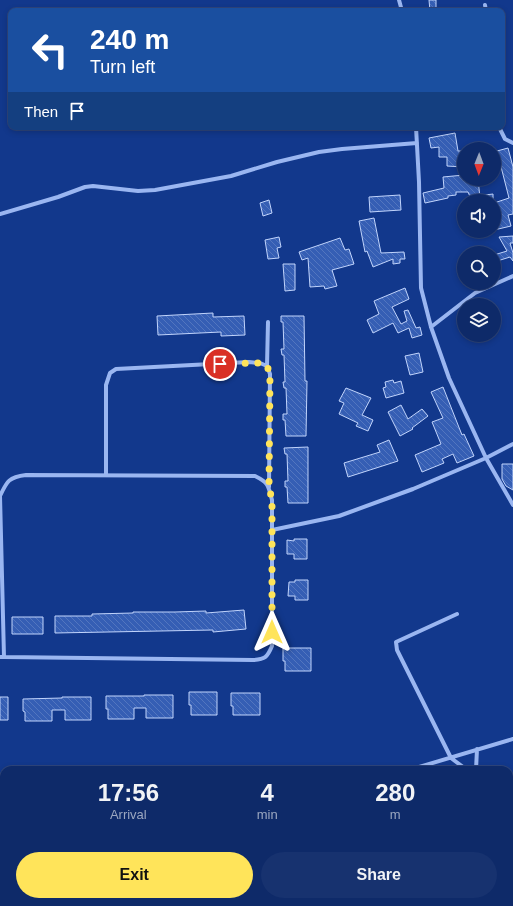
<!DOCTYPE html>
<style>
body{margin:0;font-family:Helvetica,sans-serif;background:#17326f;color:#f1f3f6;height:100vh;display:flex;flex-direction:column;font-size:15px;white-space:nowrap}
*{box-sizing:border-box;margin:0}
p{font-size:13px;color:#9ba7c0}
.icon{flex:none;width:22px;height:22px;fill:none;stroke:currentColor;stroke-width:2;stroke-linecap:round;stroke-linejoin:round}
.map{position:relative;flex:1;overflow:hidden}
.drawer{position:absolute;left:0px;top:766px;width:513px;height:140px;display:flex;flex-direction:column;background:#0e2a69;border-radius:12px 12px 0 0;box-shadow:0 2px 6px #0003,0 0 0 1px #2e467d}
.drawer>*{flex:none}
.top-card{position:absolute;left:8px;top:8px;width:497px;height:122px;border-radius:8px;box-shadow:0 2px 6px #0003,0 0 0 1px #2e467d;background:#1a4fa0;color:#fff;overflow:hidden}
.needle{width:26px;rotate:181deg}
.controls{position:absolute;left:457px;top:142px;display:grid;gap:8px}
.controls a{display:grid;place-items:center;width:44px;height:44px;border-radius:50%;background:#0e2a69;box-shadow:0 2px 6px #0003,0 0 0 1px #2e467d;font-size:20px}
.pin{position:absolute;display:grid;place-items:center;width:34px;height:34px;color:#fff;margin:-17px;border:2px solid #fff;border-radius:50%;box-shadow:0 1px 4px #0007}
.me{position:absolute;width:44px;margin:-22px;rotate:0deg;stroke-linejoin:round;filter:drop-shadow(0 0 3px #0008)}
.turn{display:flex;align-items:center;gap:14px;height:84px;padding:0 16px;font-size:18px}
.turn .icon{width:52px;height:52px;stroke-width:2.5}
.turn b{display:block;font-size:28px;line-height:34px}
.then{display:flex;align-items:center;height:38px;padding:0 16px;background:#0003;gap:8px;font-size:15px}
.eta{display:flex;justify-content:space-evenly;align-items:center;height:68px;text-align:center}
.eta b{font-size:24px;font-weight:800;line-height:28px}
.primary-button{display:flex;gap:8px;margin-top:auto;padding:8px 16px}
.primary-button a{flex:1;height:46px;border-radius:24px;background:#ffe45a;color:#111;font-size:16px;font-weight:800;line-height:46px;text-align:center}
.primary-button a+a{background:#17326f;color:#f1f3f6}
.map>svg:first-child{display:block}
</style>
<div class="map">
<svg width="513" height="906" viewBox="0 0 513 906">
<defs>
<pattern id="building-back-hatch" width="6" height="6" patternUnits="userSpaceOnUse"><rect width="6" height="6" fill="#355eb4"/><path d="M-1 5l2 2M0 0l6 6M5-1l2 2" fill="none" stroke="#5376bf"/></pattern>
</defs>
<rect width="100%" height="100%" fill="#12388c"/>
<path fill="url(#building-back-hatch)" stroke="#c1d4fc" d="M429,0H436V11H430Z
M455,133L458,151H463V167L447,166V157H439V147L431,148L429,138Z
M508,148L513,167V214L508,215L511,226L494,230V203L509,198L497,151Z
M464,175V179H478L480,198L472,201L468,192H456V195L448,196V198L425,203L423,193L444,188L443,177Z
M493,194V200L485,201V195Z
M400,195L401,210L370,212L369,197Z
M269,200L272,213L263,216L260,203Z
M374,218L381,253L404,252L405,259H400V263L393,264V259L373,267L367,251L365,252L359,221Z
M513,236V243H510L513,253V261L510,257L494,262V255L507,251L499,237Z
M279,237L281,247L277,248L279,258L268,259L265,240Z
M340,238L345,250L349,249L354,264L332,270L337,286L325,289L324,286L310,287L308,258L302,260L299,252Z
M283,264H295V290L285,291Z
M405,288L409,299L392,307L401,324L407,321L404,311L408,310L416,328L420,327L422,335L412,338L409,328L398,333L393,323L373,333L367,320L379,314L374,301Z
M213,313V317L244,316L245,335L221,336V332L158,335L157,316Z
M281,316H304L305,381H307L306,436H286L285,420H283V414H287L286,388H284L283,382H285L284,355H282L281,349H284L283,322H281Z
M419,353L423,372L410,375L405,356Z
M393,380L394,383L401,381L404,393L386,398L383,388L386,387L385,382Z
M443,387L462,435L464,434L474,456L457,463L453,454L442,459L444,463L422,472L415,455L441,444L432,422L443,418L431,392Z
M346,388L371,398L362,415L373,420L368,431L356,426L358,423L339,414L344,403L339,401Z
M401,405L408,419L422,409L428,416L412,428L413,429L400,436L388,412Z
M389,440L398,461L348,477L344,463L380,452L377,445Z
M308,447V503H288L287,487H285V481H288L287,454H285L284,448Z
M502,464H513V490L506,486L502,479Z
M294,539H307V559H294V554H287V540L294,541Z
M295,580H308V600H295V596H288L289,582H295Z
M244,610L246,629L213,632V630L55,633V616H92V614L133,613V612H175L206,611V613Z
M12,617H43V634H12Z
M283,648H311V671H285V661H283Z
M189,692H217V715H191V705H189Z
M231,693H260V715H233V706H231Z
M144,695H173V718H146V708H134V719H108V709H106V696H144Z
M0,697H8V720H0Z
M62,697H91V720H65V710H52V721H25V712L23,711V699L62,698Z"/>
<g fill="none" stroke-linecap="round" stroke-linejoin="round">
<path stroke="#9ab6f1" stroke-width="4" d="M399,0L402,11
M485,5L486,11
M416,127L419,182L421,288L431,327L449,378L486,458L513,505
M499,127L505,139L513,143
M0,214L58,197L85,187L93,186L138,191L155,190L231,176L277,162L319,152L342,149L417,143
M268,322L267,366L270,374L269,487
M431,327L475,293L513,276
M106,475V385L110,373L116,369L249,362L260,363L267,366
M272,530L339,516L413,489L486,458L513,444
M457,614L396,642L397,650L451,758L467,770
M0,657H4L253,660C265,659 267,658 272,646V500C268,485 269,483 255,476L26,475C9,477 7,481 0,496L4,657
M409,770L513,739
M476,770L477,749
M0,800L4,798
M509,833L513,840
M0,895H4
M381,902L383,906"/>
</g>
<g fill="none" stroke-linecap="round" stroke-linejoin="round">
<path stroke="#ffe45a" stroke-width="7" stroke-dasharray="0 12.6" d="M220,364L260,363L267,366L270,374L269,487L272,500V632"/>
</g>
</svg>
<div class="controls">
<a><svg class="needle" viewBox="-14 -14 28 28"><path d="M0-13l5 13h-10z" fill="#e53935"/><path d="M0 13l5-13h-10z" fill="#9ba7c0"/></svg></a>
<a><svg class="icon" aria-label="sound" viewBox="0 0 24 24"><path d="M4 9h4l5-4v14l-5-4H4zM17 9q2 3 0 6"/></svg></a>
<a><svg class="icon" aria-label="search" viewBox="0 0 24 24"><circle cx="10" cy="10" r="6"/><path d="M15 15l6 6"/></svg></a>
<a><svg class="icon" aria-label="layers" viewBox="0 0 24 24"><path d="M12 4l9 5-9 5-9-5zM3 14l9 5 9-5"/></svg></a>
</div>
<div class="pin" style="left:220px;top:364px;background:#d93025"><svg class="icon" aria-label="arrive" viewBox="0 0 24 24"><path d="M6 21V4h12l-3 4 3 4H6"/></svg></div>
<svg class="me" style="left:272px;top:632px" viewBox="-20 -20 40 40"><path d="M0-17L14 15 0 8-14 15z" fill="#ffe45a" stroke="#fff" stroke-width="4"/></svg>
<div class="top-card">
<div class="turn"><svg class="icon" aria-label="left" viewBox="0 0 24 24"><path d="M17 20v-9H6M10 6l-5 5 5 5"/></svg><div><b>240 m</b>Turn left</div></div>
<div class="then">Then<svg class="icon" aria-label="arrive" viewBox="0 0 24 24"><path d="M6 21V4h12l-3 4 3 4H6"/></svg></div>
</div>
<section class="drawer">
<div class="eta">
<div><b>17:56</b><p>Arrival</p></div>
<div><b>4</b><p>min</p></div>
<div><b>280</b><p>m</p></div>
</div>
<div class="primary-button"><a>Exit</a><a>Share</a></div>
</section>
</div>
